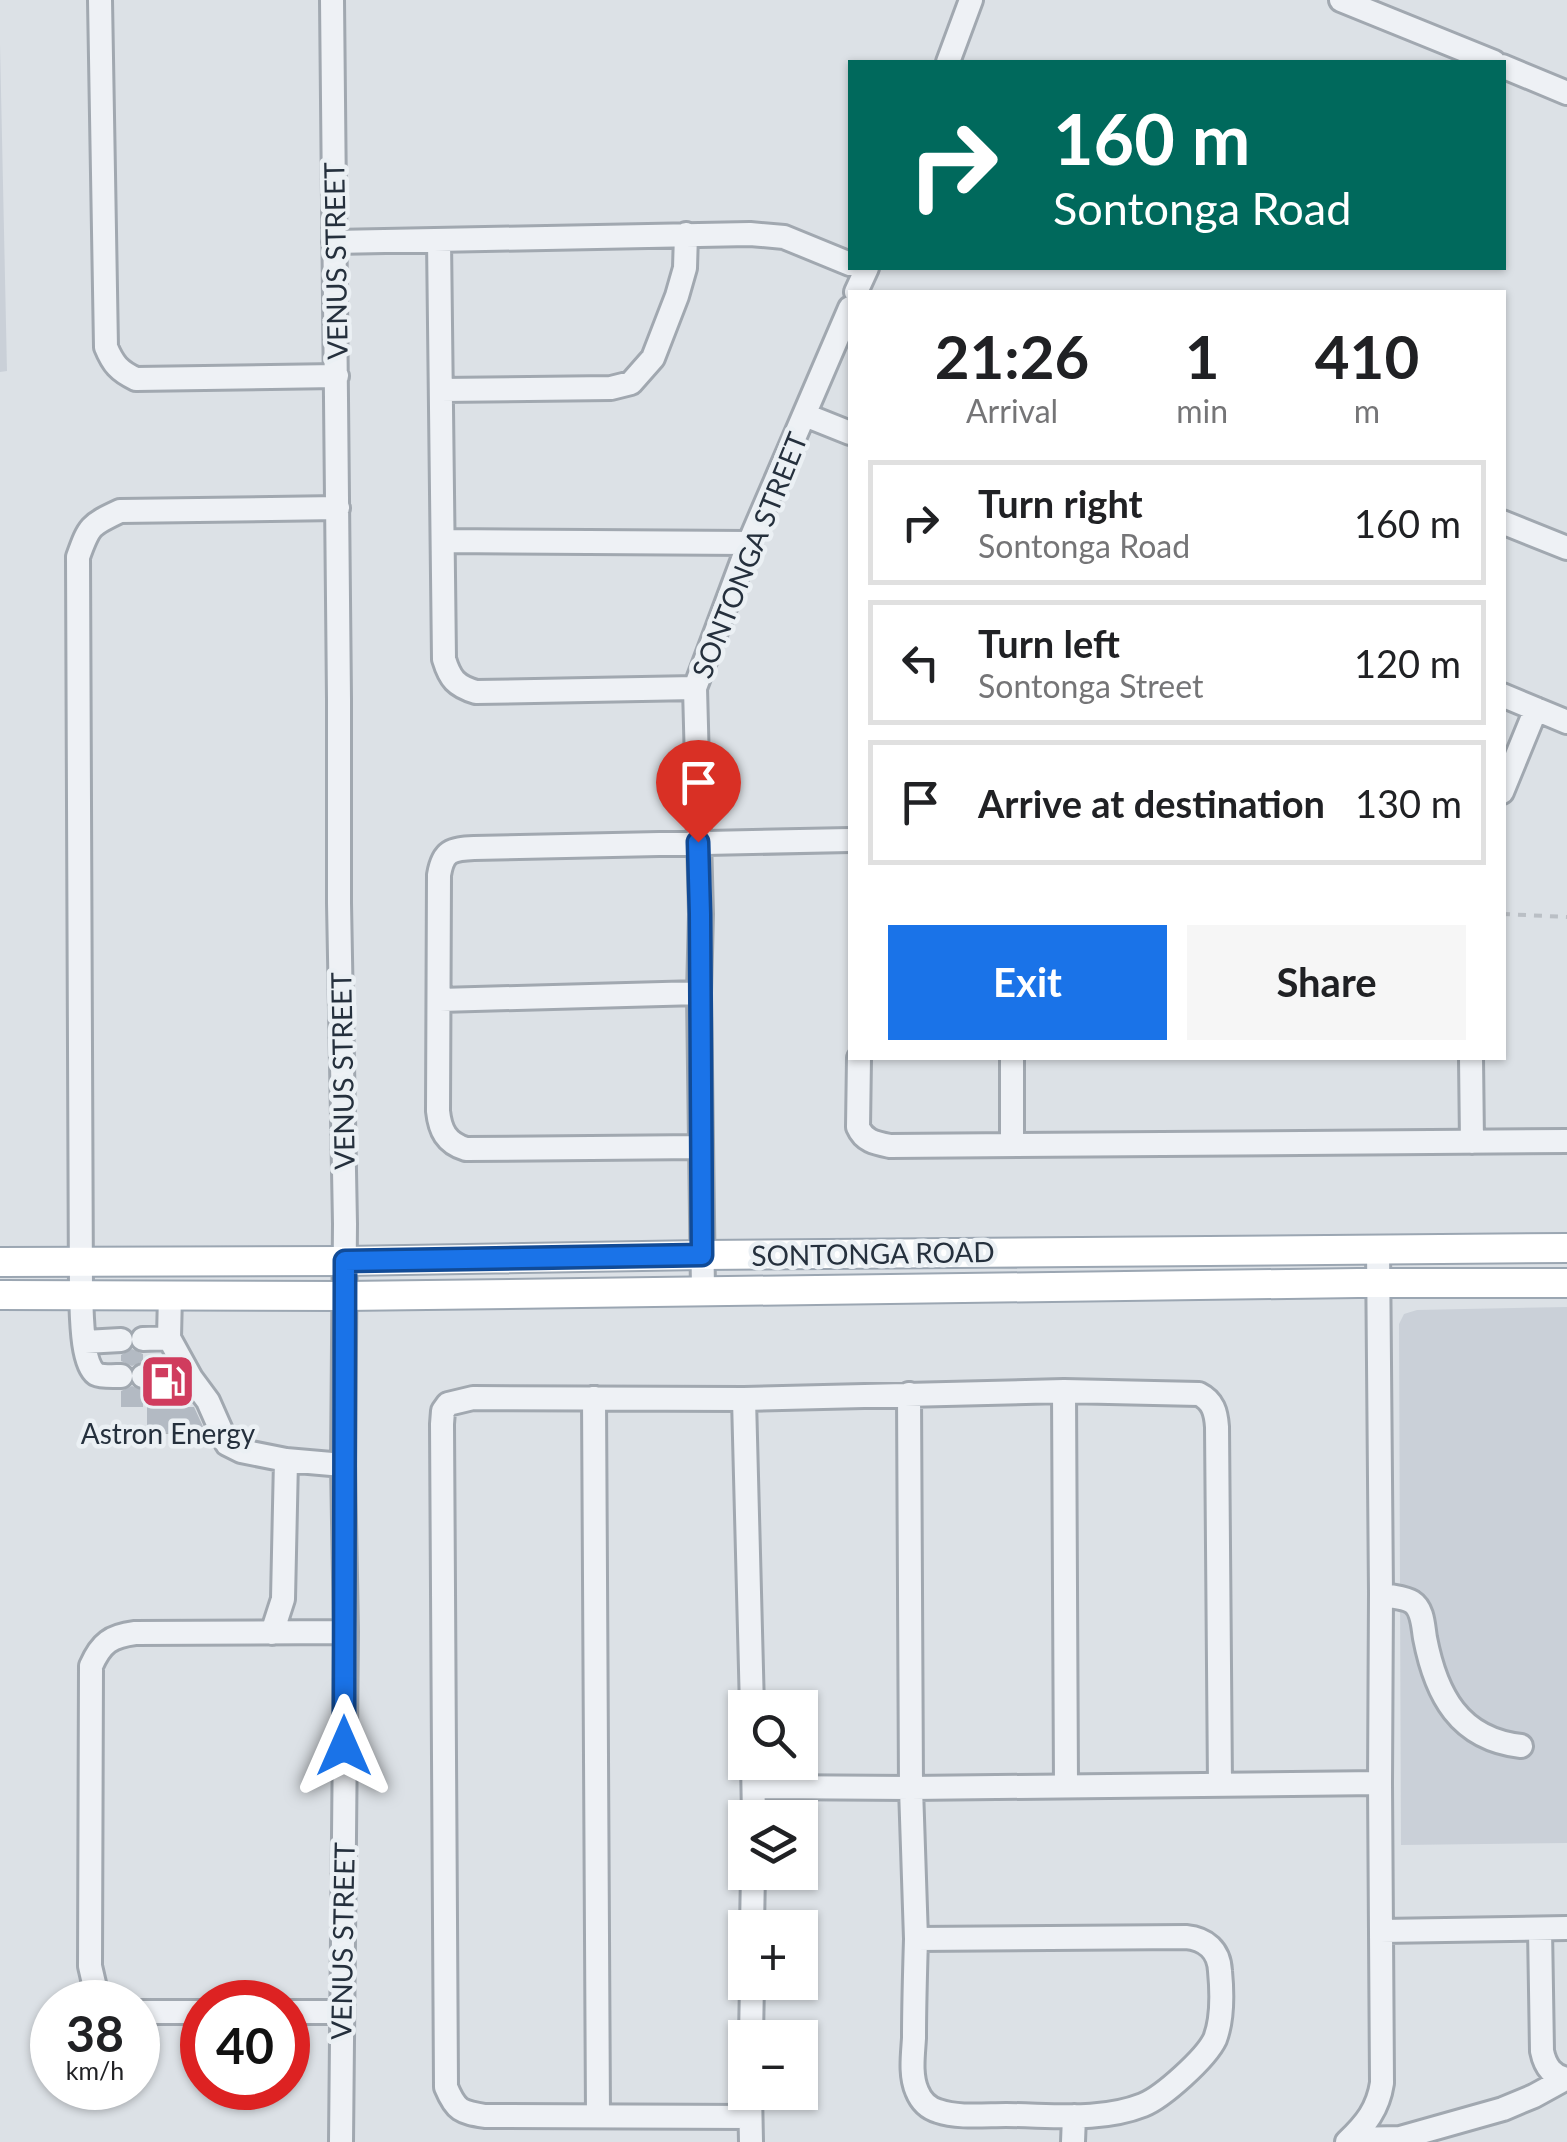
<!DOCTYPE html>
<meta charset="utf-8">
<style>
body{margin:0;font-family:Lato,sans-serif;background:#f6f6f6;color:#202124;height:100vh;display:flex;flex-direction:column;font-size:38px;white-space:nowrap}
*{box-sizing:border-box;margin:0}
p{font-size:32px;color:#757577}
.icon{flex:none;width:55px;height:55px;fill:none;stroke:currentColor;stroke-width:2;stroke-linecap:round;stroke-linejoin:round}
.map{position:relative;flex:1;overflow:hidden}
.panel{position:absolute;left:848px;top:290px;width:658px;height:770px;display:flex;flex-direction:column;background:#fff;border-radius:0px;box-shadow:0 2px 8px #0004}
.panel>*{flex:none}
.hud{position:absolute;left:848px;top:60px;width:658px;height:210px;border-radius:0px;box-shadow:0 2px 8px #0004;background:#00695c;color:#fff;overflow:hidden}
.tools{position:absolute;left:728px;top:1690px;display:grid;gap:20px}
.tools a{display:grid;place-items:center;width:90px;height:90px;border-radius:0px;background:#fff;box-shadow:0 2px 8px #0004;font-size:50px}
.speed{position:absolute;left:30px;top:1980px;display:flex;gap:20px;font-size:50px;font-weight:700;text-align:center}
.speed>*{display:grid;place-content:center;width:130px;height:130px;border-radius:50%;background:#fff;box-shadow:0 2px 8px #0004;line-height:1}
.speed small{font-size:25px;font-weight:400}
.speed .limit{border:15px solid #d22;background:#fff;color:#111}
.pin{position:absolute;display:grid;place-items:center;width:85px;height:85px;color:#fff;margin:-102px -42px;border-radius:50% 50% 50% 0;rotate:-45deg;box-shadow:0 0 10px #0007}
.pin .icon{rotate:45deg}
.me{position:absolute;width:110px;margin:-55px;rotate:0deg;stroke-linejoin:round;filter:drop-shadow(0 0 8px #0008)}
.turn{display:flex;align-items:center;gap:35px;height:210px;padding:0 40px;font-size:45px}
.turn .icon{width:130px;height:130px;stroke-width:2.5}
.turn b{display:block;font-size:70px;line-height:85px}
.eta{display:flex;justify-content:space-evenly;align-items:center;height:170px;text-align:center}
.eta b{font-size:60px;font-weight:700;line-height:70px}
.cta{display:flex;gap:20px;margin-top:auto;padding:20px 40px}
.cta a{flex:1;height:115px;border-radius:0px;background:#1a73e8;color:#fff;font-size:40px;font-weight:700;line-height:115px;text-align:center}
.cta a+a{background:#f6f6f6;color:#202124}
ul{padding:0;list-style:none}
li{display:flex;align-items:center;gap:30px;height:125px;margin:0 20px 15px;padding:0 20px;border:5px solid #e0e0e0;border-radius:0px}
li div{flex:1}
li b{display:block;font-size:38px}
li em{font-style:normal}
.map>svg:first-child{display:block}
</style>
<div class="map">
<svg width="1567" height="2142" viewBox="0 0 1567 2142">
<rect width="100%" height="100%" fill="#dce1e6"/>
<path fill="#cad0d8" d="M0,44L7,371L0,372Z
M1567,1307V1843L1401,1845L1399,1324L1404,1314L1417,1310Z"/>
<path fill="#0003" d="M192,1410L204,1434H151L150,1432Z"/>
<path fill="#b3bac3" d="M132,1349L143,1354V1361L132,1366L121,1361V1355Z
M132,1386L143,1391V1407H121V1391Z
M147,1407H194L206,1433H147Z"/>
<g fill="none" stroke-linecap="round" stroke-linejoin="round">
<defs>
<path id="minor" d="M100,0L106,347C113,364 119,371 136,379L337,376
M332,0L339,699V903L345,1224L343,1465L346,1632L341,2142
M1341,0L1494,62
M948,62L971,0
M1502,66L1567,93
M439,240L444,659C450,679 456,686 476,692L695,688
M334,242L750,234L784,237L850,264
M856,292L867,268
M441,390L611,388L631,383L653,358L677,296L685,268L686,234
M805,415L850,433
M1502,522L1567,548
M444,541L749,543
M1502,695L1567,722
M1502,792L1536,709
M440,1000L699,993
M859,1058L858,1127C864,1141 875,1143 890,1146L1567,1141
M1012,1058V1145
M1471,1058L1472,1142
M701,1147L466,1149C446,1143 440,1130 438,1111L439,875C443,851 451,849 474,848L850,840
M703,1291L699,993L701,914L695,688L749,543L850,308
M170,1294L169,1338L191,1378L208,1401L227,1444L241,1451L286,1460L343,1465
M143,1339L169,1338
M85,1342L121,1340
M121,1376C114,1376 102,1377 96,1374C81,1363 82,1311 81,1294L78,557C89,526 90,525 120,511L338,508
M143,1376L191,1378
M1064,1391L1066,1786
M909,1394L911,1788L916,1939
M594,1398L598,2116
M744,1399L752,1708
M1381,1594C1390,1597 1405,1597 1412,1602C1423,1609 1423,1626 1425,1638C1436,1695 1459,1739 1521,1746
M272,1633L283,1599L286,1460
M753,1762L754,1818
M754,1787L911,1788L1380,1783
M752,1928L753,1872
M1540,1929L1542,2051C1545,2066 1552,2076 1567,2079
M1381,1931L1567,1928
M1186,1937C1206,1939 1219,1950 1220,1971C1222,1992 1223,2018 1215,2039C1206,2058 1163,2097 1143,2105C1100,2122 1051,2115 1006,2115C985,2115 958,2118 938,2111C928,2108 921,2101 917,2091C910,2075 913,2055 914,2038C914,2005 915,1972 916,1939Z
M103,2002L96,1992L90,1966L91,1666C101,1643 111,1636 135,1633L346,1632
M138,2012H202
M288,2012H341
M751,2038L752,1982
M750,2092L751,2142
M750,2117L485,2116C461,2112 456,2111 446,2087L442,1424L443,1411L448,1404L473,1398L744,1399L1064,1391L1199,1394C1213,1401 1216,1412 1217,1427L1220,1784
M1350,2139L1400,2138L1503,2109L1534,2096L1565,2079
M1073,2142L1074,2116
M1347,2142C1366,2124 1378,2109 1382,2083L1380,1783L1381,1594L1378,1248"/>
<path id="major" d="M0,1262L345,1261L702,1255L1567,1248
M0,1295L345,1296L1358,1283H1567"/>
</defs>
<use href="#minor" stroke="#a1a8b0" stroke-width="28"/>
<use href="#major" stroke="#9ba6b2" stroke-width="32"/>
<path stroke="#babfc5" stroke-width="4" stroke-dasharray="8 8" stroke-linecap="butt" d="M1502,914L1567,917"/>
<use href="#minor" stroke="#eef1f5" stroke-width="22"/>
<use href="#major" stroke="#fff" stroke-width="28"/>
</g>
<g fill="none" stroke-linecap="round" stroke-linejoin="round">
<defs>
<path id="route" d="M344,1746L345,1261L702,1255L700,914L698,842"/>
</defs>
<use href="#route" stroke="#114b97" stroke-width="25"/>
<use href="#route" stroke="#1a73e8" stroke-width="18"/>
</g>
<defs>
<symbol id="fuel-square" viewBox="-11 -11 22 22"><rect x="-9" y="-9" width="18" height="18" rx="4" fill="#d03c5e" stroke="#ebf0f4"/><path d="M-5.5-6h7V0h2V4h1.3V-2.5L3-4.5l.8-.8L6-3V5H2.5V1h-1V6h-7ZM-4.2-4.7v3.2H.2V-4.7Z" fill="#fff"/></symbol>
</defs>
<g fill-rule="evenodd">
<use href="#fuel-square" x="136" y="1350" width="63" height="63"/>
</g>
<g text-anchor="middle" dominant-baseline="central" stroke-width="9" stroke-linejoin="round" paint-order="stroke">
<g font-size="28" fill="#25303d" stroke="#ebf0f4">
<text transform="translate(335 261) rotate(-91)">VENUS STREET</text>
<text transform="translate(749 555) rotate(-68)">SONTONGA STREET</text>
<text transform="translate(342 1071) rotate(-91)">VENUS STREET</text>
<text transform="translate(873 1253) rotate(-1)">SONTONGA ROAD</text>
<text transform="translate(342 1941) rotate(-89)">VENUS STREET</text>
</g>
<g font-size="28" fill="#25303d" stroke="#ebf0f4">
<text x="168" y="1433">Astron Energy</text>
</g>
</g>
</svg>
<div class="tools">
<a><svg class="icon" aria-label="search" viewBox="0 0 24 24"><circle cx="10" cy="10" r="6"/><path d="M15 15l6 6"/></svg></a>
<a><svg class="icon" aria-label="layers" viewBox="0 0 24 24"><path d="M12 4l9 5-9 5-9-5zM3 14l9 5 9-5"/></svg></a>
<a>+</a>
<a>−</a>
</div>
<div class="speed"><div>38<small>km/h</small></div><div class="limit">40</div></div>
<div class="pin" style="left:698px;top:842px;background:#d93025"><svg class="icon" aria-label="arrive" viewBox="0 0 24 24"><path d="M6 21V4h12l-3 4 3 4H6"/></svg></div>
<svg class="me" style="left:344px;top:1746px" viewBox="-20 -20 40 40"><path d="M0-17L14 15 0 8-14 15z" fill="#1a73e8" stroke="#fff" stroke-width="4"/></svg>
<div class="hud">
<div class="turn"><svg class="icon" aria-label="right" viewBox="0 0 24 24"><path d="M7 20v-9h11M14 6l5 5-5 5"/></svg><div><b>160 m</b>Sontonga Road</div></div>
</div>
<section class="panel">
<div class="eta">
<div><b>21:26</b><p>Arrival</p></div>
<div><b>1</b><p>min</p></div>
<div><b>410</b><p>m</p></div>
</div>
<ul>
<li><svg class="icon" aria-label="right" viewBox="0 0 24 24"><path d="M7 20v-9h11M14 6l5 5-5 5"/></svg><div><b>Turn right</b><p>Sontonga Road</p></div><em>160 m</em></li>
<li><svg class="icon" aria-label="left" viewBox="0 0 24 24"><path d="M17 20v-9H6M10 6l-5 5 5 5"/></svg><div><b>Turn left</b><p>Sontonga Street</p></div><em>120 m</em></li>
<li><svg class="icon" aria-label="arrive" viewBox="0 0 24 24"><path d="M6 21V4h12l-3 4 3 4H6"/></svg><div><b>Arrive at destination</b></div><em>130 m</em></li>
</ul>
<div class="cta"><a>Exit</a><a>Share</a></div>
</section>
</div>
